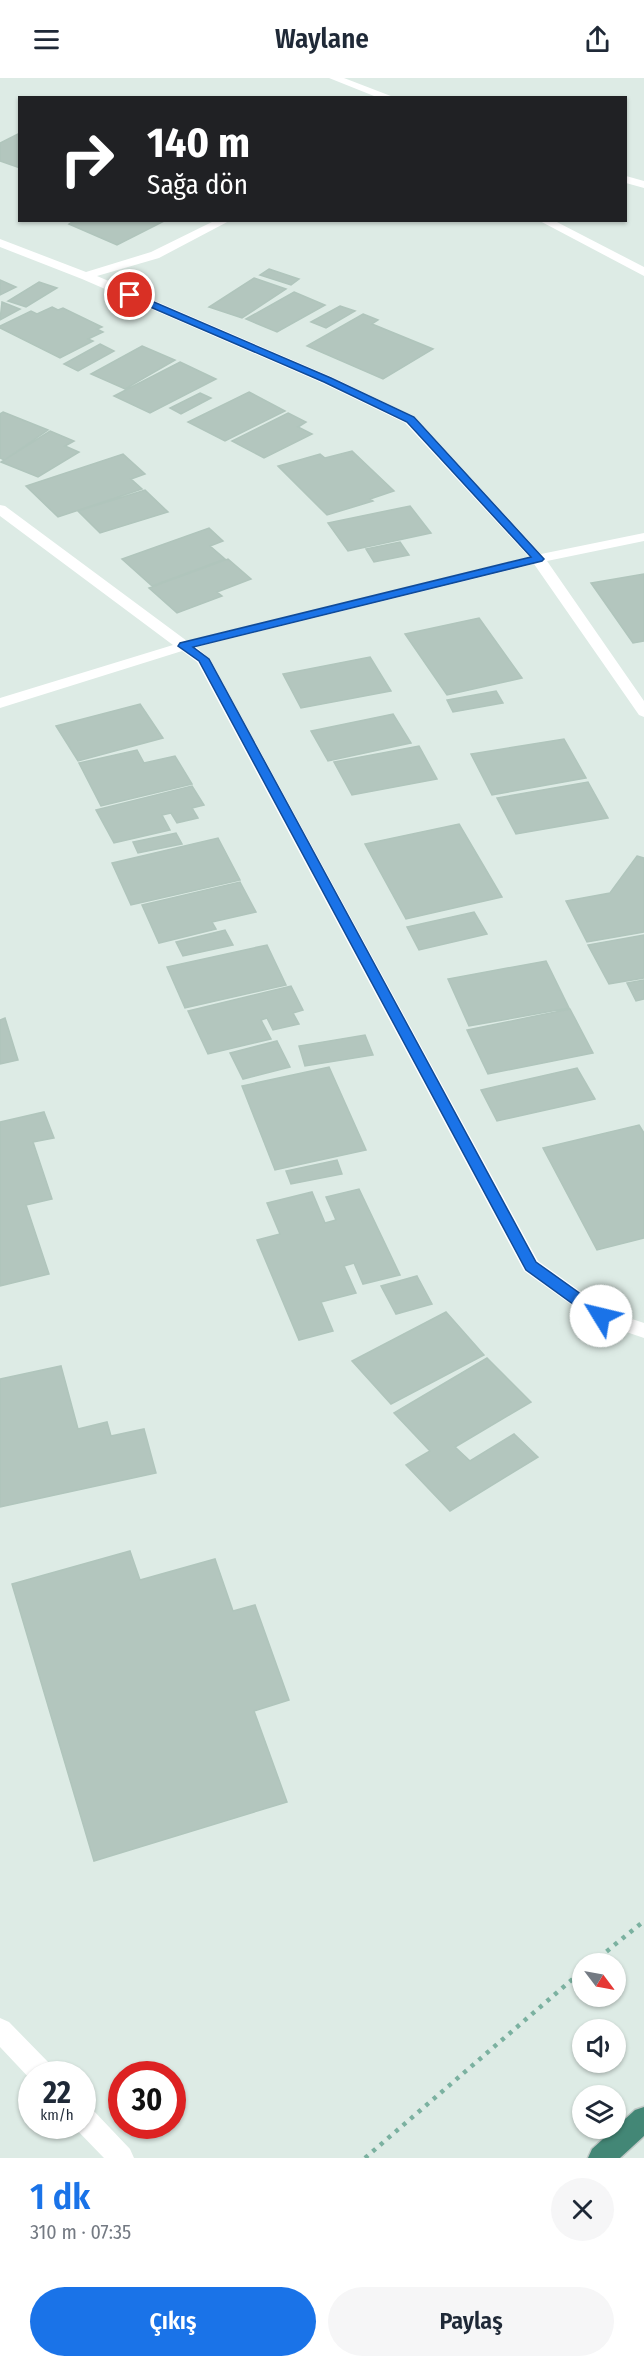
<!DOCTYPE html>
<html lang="tr">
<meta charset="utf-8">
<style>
body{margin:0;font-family:"Fira Sans Condensed",sans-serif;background:#f6f6f7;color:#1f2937;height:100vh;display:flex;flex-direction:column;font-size:22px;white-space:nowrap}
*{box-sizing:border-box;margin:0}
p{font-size:20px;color:#747a83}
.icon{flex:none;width:33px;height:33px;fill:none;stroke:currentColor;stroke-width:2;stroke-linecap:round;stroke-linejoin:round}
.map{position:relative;height:2080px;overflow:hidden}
.sheet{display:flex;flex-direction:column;background:#fff;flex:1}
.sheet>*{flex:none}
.banner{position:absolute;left:18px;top:18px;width:609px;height:126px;border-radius:0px;box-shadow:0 2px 4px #0004;background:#202124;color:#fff;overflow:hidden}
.needle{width:39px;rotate:122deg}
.fabs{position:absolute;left:572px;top:1875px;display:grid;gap:12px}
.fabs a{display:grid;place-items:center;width:54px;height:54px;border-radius:50%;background:#fff;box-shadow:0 2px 4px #0004;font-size:30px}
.speed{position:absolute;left:18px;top:1983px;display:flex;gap:12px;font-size:30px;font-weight:700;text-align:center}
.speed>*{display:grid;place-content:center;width:78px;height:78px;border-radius:50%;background:#fff;box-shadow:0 2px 4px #0004;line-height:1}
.speed small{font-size:15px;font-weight:400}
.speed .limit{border:9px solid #d22;background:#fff;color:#111}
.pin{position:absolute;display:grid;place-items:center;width:51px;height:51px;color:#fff;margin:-26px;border:3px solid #fff;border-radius:50%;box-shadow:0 2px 6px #0007}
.me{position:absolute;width:66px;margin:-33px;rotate:306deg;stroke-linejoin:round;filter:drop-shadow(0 0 4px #0008)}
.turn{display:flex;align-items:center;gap:21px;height:126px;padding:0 30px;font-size:27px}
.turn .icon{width:78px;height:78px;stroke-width:2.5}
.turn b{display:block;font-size:42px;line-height:51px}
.round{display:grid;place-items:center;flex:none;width:63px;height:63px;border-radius:32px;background:#f6f6f7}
.summary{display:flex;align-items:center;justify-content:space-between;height:102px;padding:0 30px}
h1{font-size:36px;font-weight:600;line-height:45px;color:#1a73e8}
.primary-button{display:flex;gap:12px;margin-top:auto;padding:12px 30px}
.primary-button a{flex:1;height:69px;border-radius:36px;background:#1a73e8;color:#fff;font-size:24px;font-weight:600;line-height:69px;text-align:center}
.primary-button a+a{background:#f6f6f7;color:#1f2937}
header{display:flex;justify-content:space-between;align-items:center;height:78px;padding:0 30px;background:#fff;font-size:27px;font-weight:600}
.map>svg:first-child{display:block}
</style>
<header><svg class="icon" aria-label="menu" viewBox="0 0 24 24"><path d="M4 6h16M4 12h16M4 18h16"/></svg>Waylane<svg class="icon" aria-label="share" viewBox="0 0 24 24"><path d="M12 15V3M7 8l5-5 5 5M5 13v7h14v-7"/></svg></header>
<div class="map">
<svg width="644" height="2080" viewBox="0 0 644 2080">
<rect width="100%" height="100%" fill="#ddebe5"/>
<path fill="#b3c6be" stroke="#b0c5bc" stroke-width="1.5" d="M20,55V90L0,83V65Z
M75,142H166L117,167L69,146Z
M269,191L299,201L291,207L260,197Z
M254,200L286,211L242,240L209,229Z
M0,202L16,209L0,217Z
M39,204L57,210L26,229L8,223Z
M294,214L325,227L277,254L246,241Z
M2,224L20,231L0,242Z
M340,228L355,233L326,250L311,244Z
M52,229L58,232L63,230L102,249L97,251L103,254L88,261L93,263L60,280L0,250V248L31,233L37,236Z
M363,236L378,242L372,246L433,271L383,301L307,268Z
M100,266L114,273L78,293L64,286Z
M142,268L175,282L125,311L91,296Z
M180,284L216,301L150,335L114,318Z
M249,314L285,333L225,363L188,344Z
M200,315L211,320L181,336L170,330Z
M3,334L48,352L4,382L0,380V336Z
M288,335L306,344L298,349L312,356L264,380L232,363Z
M50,353L74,363L65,368L79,374L38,399L1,384Z
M352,373L394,413L370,421L373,423L327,437L278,388L320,376L325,380Z
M123,376L145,396L131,401L142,411L58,439L26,408Z
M145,412L168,434L100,455L78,433Z
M410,428L431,455L348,473L328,445Z
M209,450L223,463L210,468L225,481L152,508L122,481Z
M400,464L409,477L374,484L366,471Z
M228,481L251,501L217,514L222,518L177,535L149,510Z
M644,496V563L633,565L591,505Z
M479,540L522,600L447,617L405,556Z
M370,579L391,613L301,630L283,596Z
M496,613L503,625L453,634L447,622Z
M140,626L163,660L78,683L56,648Z
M393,636L411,665L328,683L311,653Z
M564,661L586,700L492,717L471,676Z
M419,668L437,701L352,717L334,684Z
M137,672L144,685L175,678L192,706L101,728L79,685Z
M588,704L608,740L516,756L497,720Z
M192,708L204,727L192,730L198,740L177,745L171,735L162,737L170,752L114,765L96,732Z
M459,746L502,819L406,841L365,766Z
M176,755L182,766L138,775L133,764Z
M218,760L240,802L131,827L112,785Z
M637,778L644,780V854L587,864L566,823L610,815Z
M240,804L256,834L212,844L216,851L159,865L142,827Z
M474,834L487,856L419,872L407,849Z
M225,852L233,867L183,878L176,864Z
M644,857V900L609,906L588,867Z
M267,867L286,907L185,930L167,889Z
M546,883L569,930L469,948L448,901Z
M644,902V921L636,923L627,905Z
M291,908L303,932L293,935L299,946L273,952L267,940L261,942L271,961L208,976L188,933Z
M570,931L593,975L488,996L467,952Z
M5,940L18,982L0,986V942Z
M365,957L373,977L305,988L299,968Z
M277,963L290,989L243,1001L230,975Z
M329,989L366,1072L275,1092L242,1008Z
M577,990L595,1021L497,1043L481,1012Z
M44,1034L54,1060L33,1064L52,1121L26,1127L49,1196L0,1208V1044Z
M639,1047L644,1055V1160L597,1172L543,1070Z
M337,1082L342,1096L291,1106L286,1093Z
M359,1111L400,1197L363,1206L354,1185L344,1188L356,1215L321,1224L333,1253L299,1262L257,1162L280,1156L267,1125L312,1114L325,1145L336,1142L326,1119Z
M417,1198L432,1226L396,1236L381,1208Z
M446,1234L484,1277L391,1326L352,1283Z
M487,1280L531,1324L455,1369L470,1383L514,1356L538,1379L450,1433L406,1387L430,1373L394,1335Z
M61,1288L78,1351L107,1344L111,1358L144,1351L156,1395L0,1429V1301Z
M130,1473L140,1502L215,1481L233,1533L255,1527L289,1622L254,1633L287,1724L94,1783L12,1506Z"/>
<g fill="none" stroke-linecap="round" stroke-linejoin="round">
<defs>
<path id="trunk" d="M644,2029V2058L620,2080H588L592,2071L635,2032Z"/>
</defs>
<use href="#trunk" stroke="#c0c8c6" stroke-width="3"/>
<path stroke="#7bb1a0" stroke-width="4.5" stroke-dasharray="4 6" stroke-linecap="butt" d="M591,1886L644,1843
M365,2080L582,1893"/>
<path fill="#fff" fill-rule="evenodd" d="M329,0H344L396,20H379Z
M626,98L644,103V110L626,105Z"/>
<path fill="#fff" fill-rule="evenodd" d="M216,142H231L159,180L97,198L332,299L415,339L541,476L644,455V463L547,483L644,623V639L639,637L534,486L196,569L210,581L538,1183L608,1233L644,1245V1260L594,1243L524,1193L197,584L182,573L0,630V620L173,567L0,438V427L5,428L187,563L529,479L405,345L322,305L82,201L0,169V161L86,194L151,174Z
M538,142H553L644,189V198Z
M0,1940L9,1944L51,1987L54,1996H32V2003L0,1969Z
M82,2027L91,2030L130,2071L134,2080H104L73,2048H82Z"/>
<use href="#trunk" fill="#438776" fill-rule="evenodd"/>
</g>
<path fill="#1a73e8" stroke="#114b97" stroke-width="1.5" d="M127,215H133L331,300L414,339L544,481L542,483L193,569L209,581L536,1184L606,1234L608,1238L606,1242H595L526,1192L199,583L178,568L180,565L531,479L407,344L324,304L127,219Z"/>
</svg>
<div class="fabs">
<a><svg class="needle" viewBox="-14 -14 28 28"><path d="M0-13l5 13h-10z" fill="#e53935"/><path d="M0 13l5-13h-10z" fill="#747a83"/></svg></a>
<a><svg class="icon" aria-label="sound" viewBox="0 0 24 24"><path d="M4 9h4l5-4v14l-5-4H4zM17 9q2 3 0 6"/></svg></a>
<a><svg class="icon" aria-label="layers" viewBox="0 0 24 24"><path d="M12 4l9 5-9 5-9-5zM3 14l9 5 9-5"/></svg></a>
</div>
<div class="speed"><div>22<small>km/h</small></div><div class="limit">30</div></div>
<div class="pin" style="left:130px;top:217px;background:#d93025"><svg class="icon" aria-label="arrive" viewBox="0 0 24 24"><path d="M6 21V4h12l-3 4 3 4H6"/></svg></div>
<svg class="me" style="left:601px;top:1238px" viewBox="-20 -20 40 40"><circle r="19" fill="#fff"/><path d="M0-13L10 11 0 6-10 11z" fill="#1a73e8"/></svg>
<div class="banner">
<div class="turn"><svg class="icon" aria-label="right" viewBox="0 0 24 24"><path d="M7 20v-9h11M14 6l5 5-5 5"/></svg><div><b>140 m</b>Sağa dön</div></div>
</div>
</div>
<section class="sheet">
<div class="summary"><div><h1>1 dk</h1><p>310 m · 07:35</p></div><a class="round"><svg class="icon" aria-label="close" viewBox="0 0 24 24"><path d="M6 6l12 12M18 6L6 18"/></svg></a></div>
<div class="primary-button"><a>Çıkış</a><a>Paylaş</a></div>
</section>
